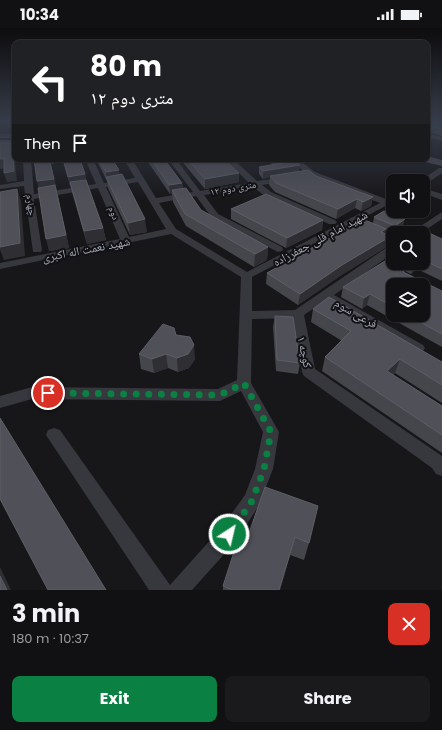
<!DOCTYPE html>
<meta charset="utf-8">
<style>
body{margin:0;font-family:Poppins,"Noto Naskh Arabic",sans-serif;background:#1a191c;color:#f1f3f6;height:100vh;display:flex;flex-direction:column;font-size:15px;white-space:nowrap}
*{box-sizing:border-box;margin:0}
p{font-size:13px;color:#9c9da0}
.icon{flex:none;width:22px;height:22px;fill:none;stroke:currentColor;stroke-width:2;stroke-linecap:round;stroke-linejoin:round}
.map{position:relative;height:562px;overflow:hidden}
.sheet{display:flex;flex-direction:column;background:#111013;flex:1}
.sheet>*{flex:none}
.top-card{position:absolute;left:12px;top:12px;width:418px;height:122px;border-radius:8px;box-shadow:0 1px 3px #0004,0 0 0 1px #303033;background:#202124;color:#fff;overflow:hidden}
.controls{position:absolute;left:386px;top:146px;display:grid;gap:8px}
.controls a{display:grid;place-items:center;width:44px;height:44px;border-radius:8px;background:#111013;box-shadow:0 1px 3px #0004,0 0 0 1px #303033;font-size:20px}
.pin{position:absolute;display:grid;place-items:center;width:34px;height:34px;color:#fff;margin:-17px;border:2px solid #fff;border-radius:50%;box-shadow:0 1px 4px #0007}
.me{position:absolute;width:44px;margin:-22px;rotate:35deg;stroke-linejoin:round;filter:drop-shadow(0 0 3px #0008)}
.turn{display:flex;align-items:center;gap:14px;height:84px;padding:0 12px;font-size:18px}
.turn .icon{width:52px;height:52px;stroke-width:2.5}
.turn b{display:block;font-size:28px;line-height:34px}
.then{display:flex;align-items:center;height:38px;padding:0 12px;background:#0003;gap:8px;font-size:15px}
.round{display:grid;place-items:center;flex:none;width:42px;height:42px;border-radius:8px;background:#1a191c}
.overview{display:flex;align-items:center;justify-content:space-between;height:68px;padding:0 12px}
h1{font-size:24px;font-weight:700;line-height:30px}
.button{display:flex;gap:8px;margin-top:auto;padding:8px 12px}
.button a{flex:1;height:46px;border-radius:8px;background:#0b8043;color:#fff;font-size:16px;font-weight:700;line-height:46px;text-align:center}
.button a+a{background:#1a191c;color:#f1f3f6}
.status{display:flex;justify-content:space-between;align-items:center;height:28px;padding:0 20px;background:#111013;direction:ltr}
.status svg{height:11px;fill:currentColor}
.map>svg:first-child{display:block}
</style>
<div class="status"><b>10:34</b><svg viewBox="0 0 49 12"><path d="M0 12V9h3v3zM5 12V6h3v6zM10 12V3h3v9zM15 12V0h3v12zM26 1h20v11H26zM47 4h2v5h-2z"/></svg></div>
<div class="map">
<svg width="442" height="562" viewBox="0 0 442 562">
<rect width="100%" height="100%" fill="#171619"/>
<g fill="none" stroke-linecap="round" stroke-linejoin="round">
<path fill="#37373e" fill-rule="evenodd" d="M11,94H15V97Z
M427,105L442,109V113L427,109Z
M0,106H15V110H0Z
M23,131H31L34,166L96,156L85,131H93L104,155L135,150L124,131H132L156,170L193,164L168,131H176L200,163L249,155L225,131H233L257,153L288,149V153L262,157L271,164L335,192L337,194L335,196H329L265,168L253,159L204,167L218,186L282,219L283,221L282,223L278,224L212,190L196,168L159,175L176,201L247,244L380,175L309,148L290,131H298L315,144L386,171L393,168V174L252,249V283L295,282L389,218L393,217V225L334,267L423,317L425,320L423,323L418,325L413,323L326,272L304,287L315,341L442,428V448L436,446L432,440L304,348L302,344L293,290L252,291L251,355L279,404L273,441L258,479L236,513L192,562H149L46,407L48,402L54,400L60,402L170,557L222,499L245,467L255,441L263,404L241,363L220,373L32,371L0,380V368L32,359L218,361L237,352L241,249L171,206L0,241V235L120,211L98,160L34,171L42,222L41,224H33L24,158L0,161V157L24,153ZM138,154L166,201L129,209L106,159Z
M439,140H442V145L426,156H423V153H420Z
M423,160L442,166V172L423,165Z
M442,184V191L421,205H410Z"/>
<path fill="#45464e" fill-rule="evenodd" d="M0,112H15V118H0Z
M427,128L442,132V138L421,133L420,131H427Z"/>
</g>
<path fill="#45464c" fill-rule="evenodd" d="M427,94L442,98V108L427,103Z
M431,94H442V97Z
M34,131H80L85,146L86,152L103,200L106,212L87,216L63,133L51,136L69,220L49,223Z
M96,131H112L119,142V147L147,204L130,207L108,160L107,153Z
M146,131H164L182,155L183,160L201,182L268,219L267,232L254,239L186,198L173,174L172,166H170Z
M180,131H201L203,133L239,154L205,161Z
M266,131H292L299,143L316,148L373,169L371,178L361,183L355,180L336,191L275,164L269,157L270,149L263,151L259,146V139L273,137Z
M231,181L323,192L322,202L286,220L231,191Z
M374,189L403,198L393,204L386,201L384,205L391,208L388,218L340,248L298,277L266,256L267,245L361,195H373Z
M423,207L442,211V253L417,241L411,246L405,243L404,244L442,263V319L367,277L362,281L341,269L343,259L392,237L393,233V235H423ZM393,257L423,287H393Z
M313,281L442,334V375L395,345L393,347L442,378V425L322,343L325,329L342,313L311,294Z
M275,288L300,335L298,346L276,343L273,299Z
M176,307L195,331L189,340L178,344L168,340L154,345L141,341L139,326Z
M265,459L309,515L304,532L290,527L280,562H223V558L249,505Z"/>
<path fill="#2e2e33" d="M12,115L14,124L17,153L7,154L4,145Z
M0,131H4L7,140L0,141Z
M49,131H63V133L51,136L69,220L49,223L46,211L40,164L37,153Z
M300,137L299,145L270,148V149L263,151V143Z
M119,142L120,151L106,149V144Z
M239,145V154L205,161V151Z
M85,146L87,156L70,159L68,149Z
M182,155L183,164L172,162V166H170L169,157Z
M17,161L21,173L25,228L4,232L0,222V219Z
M373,169L371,178L361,183L363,174Z
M357,171L355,180L336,191L338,181Z
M145,191L147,204L130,207L128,195Z
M405,191L403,198L393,204L395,198Z
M323,192L322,202L286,220L287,210Z
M103,200L106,212L87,216L84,203Z
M386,201L383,210L381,204Z
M391,208L388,218L340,248L298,277L300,266L342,237Z
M268,219L267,232L254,239L255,226Z
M414,235H419L417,241L411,246Z
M370,266L367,277L362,281L364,270Z
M194,317L195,331L189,340L178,344L177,330Z
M166,326L168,340L154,345L152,331Z
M400,331L395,345L382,357L387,343Z
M295,509L290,527L280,562H279Z
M0,539L11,562H7L0,548Z"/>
<path fill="#505058" stroke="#5e5e67" d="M427,94H431L442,97V101L427,97Z
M0,115H12L14,143L4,145V131H0Z
M34,131H49L54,151L37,153Z
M63,131H80L85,146L68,149Z
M98,131H112L119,142L106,144Z
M151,131H164L182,155L169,157Z
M187,131H201L203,133L215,131H224L239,145L205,151Z
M276,131H292L300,137L263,143L259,139L282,135Z
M308,142L316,148L373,169L363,174L357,171L338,181L276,155L270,148Z
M122,146L145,191L128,195L106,149Z
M86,152L103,200L84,203L70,154Z
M55,157L66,207L46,211L38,160Z
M186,160L201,182L268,219L255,226L185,186L172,162Z
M17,161L20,215L0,219V164Z
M266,166L323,192L287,210L231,181Z
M384,183L405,191L395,198L374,189Z
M365,192L386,201L381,204L391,208L342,237L300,266L267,245L358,194L361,195Z
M427,204L442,211V241L423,232V207Z
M385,233L405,242L403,244L442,263V306L407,287H423V257H393V279L370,266L364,270L343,259Z
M329,269L442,334V357L400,331L387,343L442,378V407L325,329L351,303L313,281Z
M275,288L293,289L300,335L277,332Z
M163,296L174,300L176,307L190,309L194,317L188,326L177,330L166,326L152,331L139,326Z
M0,390L106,562H48L0,471Z
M265,459L318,478L309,515L295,509L279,562H232L223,558L241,502L249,505Z
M0,548L7,562H0Z"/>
<linearGradient id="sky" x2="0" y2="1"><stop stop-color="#0d0c0e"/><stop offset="0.54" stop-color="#363c49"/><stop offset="1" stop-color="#363c49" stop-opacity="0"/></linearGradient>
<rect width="442" height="173" fill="url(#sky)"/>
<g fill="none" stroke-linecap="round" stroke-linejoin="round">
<path stroke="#0b8043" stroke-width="7" stroke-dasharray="0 12.6" d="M48,365L220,367L244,355L271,404L264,441L252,473L229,506"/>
</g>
<g text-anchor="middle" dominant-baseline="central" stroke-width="4" stroke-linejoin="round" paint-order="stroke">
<g font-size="10" fill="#a7aaba" stroke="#121114">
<text transform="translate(233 160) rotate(-10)">۱۲ متری دوم</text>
<text transform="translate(31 177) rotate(82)">چهارم</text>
<text transform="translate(114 185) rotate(67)">دوم</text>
</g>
<g font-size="12" fill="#a7aaba" stroke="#121114">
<text transform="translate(320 210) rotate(-28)">شهید امام قلی جعفرزاده</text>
<text transform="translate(86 221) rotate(-11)">شهید نعمت اله اکبری</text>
<text transform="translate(356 285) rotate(30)">فرعی سوم</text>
<text transform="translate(305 324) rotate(78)">کوچه ۱</text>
</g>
</g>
</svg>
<div class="controls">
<a><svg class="icon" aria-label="sound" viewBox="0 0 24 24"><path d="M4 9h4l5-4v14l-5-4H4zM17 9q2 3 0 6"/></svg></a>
<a><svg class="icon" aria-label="search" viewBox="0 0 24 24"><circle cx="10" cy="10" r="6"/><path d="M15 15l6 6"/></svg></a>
<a><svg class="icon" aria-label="layers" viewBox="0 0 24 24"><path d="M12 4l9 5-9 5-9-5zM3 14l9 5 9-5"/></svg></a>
</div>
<div class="pin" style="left:48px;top:365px;background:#d93025"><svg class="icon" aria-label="arrive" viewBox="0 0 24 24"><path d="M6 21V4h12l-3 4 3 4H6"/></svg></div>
<svg class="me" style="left:229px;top:506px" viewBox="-20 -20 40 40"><circle r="17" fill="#0b8043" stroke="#fff" stroke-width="3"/><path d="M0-11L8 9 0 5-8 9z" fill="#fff"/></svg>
<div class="top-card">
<div class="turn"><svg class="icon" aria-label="left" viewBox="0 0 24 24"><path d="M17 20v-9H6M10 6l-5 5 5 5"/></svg><div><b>80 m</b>۱۲ متری دوم</div></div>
<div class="then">Then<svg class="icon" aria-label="arrive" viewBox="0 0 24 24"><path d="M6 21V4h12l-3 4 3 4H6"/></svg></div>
</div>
</div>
<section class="sheet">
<div class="overview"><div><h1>3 min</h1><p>180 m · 10:37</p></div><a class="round" style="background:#d93025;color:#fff"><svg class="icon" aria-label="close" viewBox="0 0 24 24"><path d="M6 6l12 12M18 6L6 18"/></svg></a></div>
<div class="button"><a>Exit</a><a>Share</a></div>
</section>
